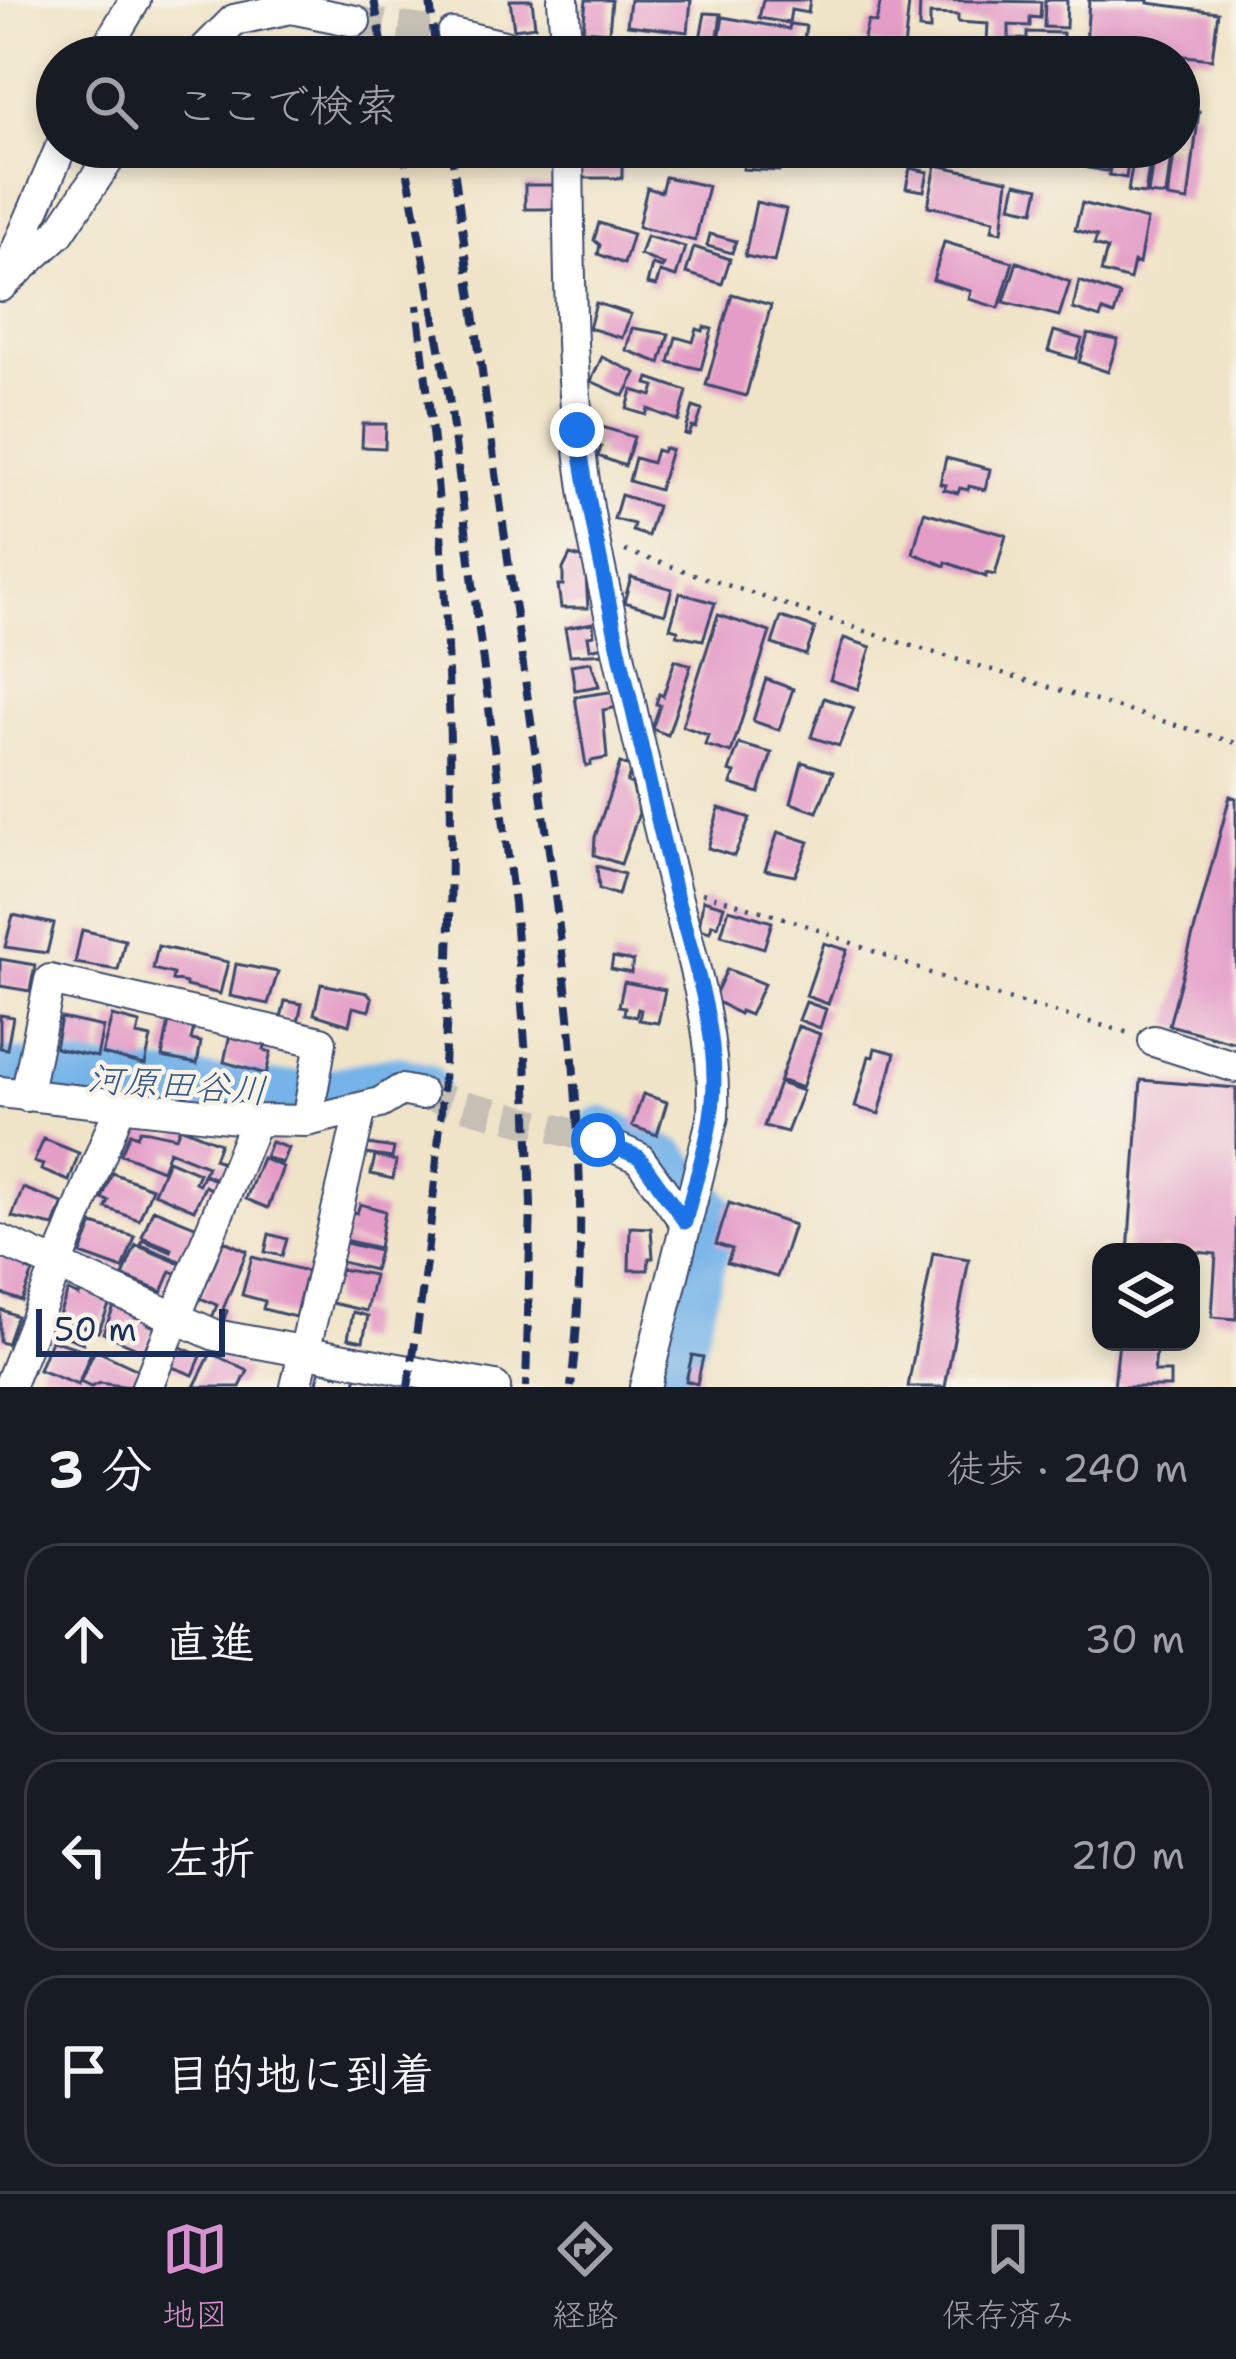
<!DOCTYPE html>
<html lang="ja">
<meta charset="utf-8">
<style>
:root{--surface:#171b24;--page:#242831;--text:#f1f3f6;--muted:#9ea1a6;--line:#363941;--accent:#d690ce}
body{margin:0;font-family:"Shantell Sans","Klee One",sans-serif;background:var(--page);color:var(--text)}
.controls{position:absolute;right:36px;bottom:36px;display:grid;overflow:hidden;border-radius:24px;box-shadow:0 6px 18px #0003}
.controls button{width:108px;height:108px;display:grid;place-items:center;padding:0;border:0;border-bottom:3px solid var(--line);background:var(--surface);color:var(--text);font:60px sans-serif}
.scale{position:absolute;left:36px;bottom:30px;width:189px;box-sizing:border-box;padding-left:12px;border:6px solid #1b2f5e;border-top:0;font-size:33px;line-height:42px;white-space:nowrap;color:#1b2f5e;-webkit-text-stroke:9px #f7f3e8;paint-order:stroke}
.stop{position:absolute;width:36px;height:36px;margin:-27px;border:9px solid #1a73e8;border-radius:50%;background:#fff}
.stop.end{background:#1a73e8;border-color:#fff;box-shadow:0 3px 12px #0008}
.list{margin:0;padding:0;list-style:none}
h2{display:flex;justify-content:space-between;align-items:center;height:156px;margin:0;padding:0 48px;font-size:51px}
h2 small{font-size:39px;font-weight:400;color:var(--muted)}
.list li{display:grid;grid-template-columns:78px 1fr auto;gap:36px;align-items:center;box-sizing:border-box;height:192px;margin:0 24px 24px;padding:0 24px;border:3px solid var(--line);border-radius:36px}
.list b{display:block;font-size:45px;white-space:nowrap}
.list em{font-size:39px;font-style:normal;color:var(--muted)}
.icon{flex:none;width:66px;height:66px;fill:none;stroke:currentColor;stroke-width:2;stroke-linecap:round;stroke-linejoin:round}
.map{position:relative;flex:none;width:1236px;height:1387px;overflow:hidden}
.search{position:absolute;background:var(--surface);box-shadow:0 6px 18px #0003;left:36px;right:36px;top:36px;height:132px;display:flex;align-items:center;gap:30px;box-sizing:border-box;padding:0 42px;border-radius:66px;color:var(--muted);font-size:45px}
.sheet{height:804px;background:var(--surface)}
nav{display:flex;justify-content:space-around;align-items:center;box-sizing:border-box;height:168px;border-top:3px solid var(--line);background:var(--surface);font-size:33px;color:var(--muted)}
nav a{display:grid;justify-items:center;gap:6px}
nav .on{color:var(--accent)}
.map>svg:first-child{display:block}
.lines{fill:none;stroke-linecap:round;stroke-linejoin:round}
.river{stroke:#75b3e8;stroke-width:45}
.building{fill:#e49dc7}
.minor-tunnel{stroke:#c5c0b3;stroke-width:30;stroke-dasharray:30 15;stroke-linecap:butt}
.minor-casing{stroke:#3b4a6e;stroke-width:34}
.path{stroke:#3b4a6e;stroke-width:4.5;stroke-dasharray:3 9;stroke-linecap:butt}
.minor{stroke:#fff;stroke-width:30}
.rail{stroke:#1b2f5e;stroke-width:8;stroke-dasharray:18 9;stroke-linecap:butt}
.route{stroke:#1a73e8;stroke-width:15}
.labels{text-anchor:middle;stroke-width:9;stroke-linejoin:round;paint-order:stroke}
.water-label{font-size:36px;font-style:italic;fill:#365787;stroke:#f7f3e8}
</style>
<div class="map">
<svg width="1236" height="1387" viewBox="0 0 1236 1387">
<rect width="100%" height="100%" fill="#f7f3e8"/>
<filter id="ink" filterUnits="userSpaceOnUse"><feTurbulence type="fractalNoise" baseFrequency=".00833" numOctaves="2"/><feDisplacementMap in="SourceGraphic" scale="24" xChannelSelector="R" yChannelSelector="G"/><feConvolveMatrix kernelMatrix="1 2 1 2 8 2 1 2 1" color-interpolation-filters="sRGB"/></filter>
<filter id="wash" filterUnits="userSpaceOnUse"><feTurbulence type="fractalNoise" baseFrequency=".004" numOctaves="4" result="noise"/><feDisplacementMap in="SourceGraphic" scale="48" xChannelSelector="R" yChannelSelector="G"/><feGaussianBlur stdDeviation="2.7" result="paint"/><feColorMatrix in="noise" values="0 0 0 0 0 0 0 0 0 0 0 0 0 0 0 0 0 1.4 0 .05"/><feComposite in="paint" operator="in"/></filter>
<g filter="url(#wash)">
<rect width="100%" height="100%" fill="#f0e4c8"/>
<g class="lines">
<path class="river" d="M0 1070 271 1094 325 1092 396 1078 425 1086
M601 1129 669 1161 715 1214 675 1374 677 1387"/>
</g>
<g id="blocks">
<path class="building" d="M510 0H532L535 26 514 29Z
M586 0H612L609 32 583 30Z
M630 0H691L688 32 627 25Z
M763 0H810L808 13 791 10 789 23 759 18Z
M881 0 909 4 904 49 863 42 868 21 876 23Z
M920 0 1041 2 1040 18 1030 17V26L1009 25V39H1027V32L1063 33 1064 57H986L988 24 958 22V15L930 14V30L919 29Z
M1045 0H1067L1066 28 1044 27Z
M1089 0H1148V3L1218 12 1212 59 1086 45Z
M705 13 721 14 716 50 698 49Z
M723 17 789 29 790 24 806 26 801 57H716Z
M1181 108 1199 111 1188 201 1168 198 1175 147H1179Z
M495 147H552V161H495Z
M715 147H781L779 171 743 169 744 162 714 161Z
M831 147H876L870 155Z
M1092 147H1110L1107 171 1088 168Z
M1113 147H1130L1126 178 1109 175Z
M1135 147H1152L1145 194 1128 192Z
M1155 147H1172L1166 196 1148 194Z
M581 154H622V178H581Z
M936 165 1008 180 1002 232 992 230 994 220 928 206Z
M910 168 928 172 924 191 906 188Z
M665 177 708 186 695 241 638 227 647 188 661 192Z
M1016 183 1039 188 1034 211 1011 206Z
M525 185H554V209H525Z
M756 202 786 209 774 262 745 256Z
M1082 203 1147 220 1139 264 1134 262 1130 280 1101 272 1107 249 1094 245 1097 236 1075 230Z
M599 223 633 234 624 264 598 254 600 245 594 240Z
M710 234 736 241 732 253 707 246Z
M646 236 685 247 676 277 660 272 656 286 647 284 652 265 662 268 664 265 640 255Z
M944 242 1013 262 999 308 969 299 971 291 933 280Z
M694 247 730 259 722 284 686 273Z
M1017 262 1070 282 1059 316 1004 302Z
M1079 281 1120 295 1114 315 1103 311 1100 318 1073 309Z
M732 294 771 305 746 396 706 385Z
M596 303 631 314 622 338 589 328Z
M704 327 712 329 701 369 669 362 676 337 693 342 697 329 703 331Z
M632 328 669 334 660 363 626 350Z
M1054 331 1082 339 1076 359 1048 351Z
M1088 334 1118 340 1108 372 1079 362Z
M602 357 636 373 624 396 591 381Z
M649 378 687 391 679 421 648 409 646 415 627 409 632 390 652 396 655 386 647 384Z
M693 407 702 410 696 428 692 427 689 435 685 434Z
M363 424H386L385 448 362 447Z
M599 426 634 437 625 466 598 456 601 447 593 445Z
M664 448 671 450 659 490 629 481 635 458 652 463 656 450 662 452Z
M946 458 990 469 985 490 969 486 968 490 960 488 958 493 944 490 946 485 940 484Z
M621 495 657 506 648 536 632 531 634 524 614 519Z
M924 512 1006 535 995 575 986 573V577L946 562 945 566 913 553Z
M570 555 585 559 588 608H561L558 585H563V569Z
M631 577 672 589 665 614 624 602Z
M680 593 715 603 703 640 677 635 678 630 670 628Z
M718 615 770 632 731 753 705 745 708 735 682 726Z
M781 617 815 628 806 655 772 644Z
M593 623 594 635 588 636 590 649 607 645 609 653 570 655 565 628Z
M844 638 871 647 858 689 830 680Z
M675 660 691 665 668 735 652 729 660 705 656 704 659 694 663 696Z
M591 662 599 686 575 690 571 665Z
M766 679 793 689 779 730 753 721Z
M616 691 618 707 603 710 607 758 591 761V765L586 766 575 697Z
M824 698 854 708 839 746 811 737Z
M739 744 772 753 759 793 731 784 735 773 729 771Z
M802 762 833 772 817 812 791 803Z
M620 763 632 768 627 782 632 784 639 813 621 864 594 855 595 837Z
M1230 796 1236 798V1043L1169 1025Z
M719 808 750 818 734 856 708 848Z
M778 832 809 842 795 876 765 870Z
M597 866 624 874 618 895 599 889Z
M703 900 724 906 718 926 712 924 710 932 699 929Z
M729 909 772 922 764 948 721 935Z
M13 915 54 924 47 953 5 947Z
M82 930 125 940 118 970 75 963Z
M824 943 847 950 828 1004 806 996Z
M158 946 228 962 220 994 186 986V983L172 980 173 974 153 969Z
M613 957 633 961 631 973 611 969Z
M0 959 35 965 30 991 0 986Z
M236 964 278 972 268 1004 230 996Z
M727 969 764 984 750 1015 740 1011 739 1014 713 999Z
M624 982 665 990 658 1023 639 1020 641 1010 638 1009 636 1017 624 1014 625 1007 619 1006Z
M321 984 367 993 372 998 369 1011 353 1007 349 1025 314 1014Z
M285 1001 302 1004 298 1022 281 1018Z
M806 1002 826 1009 820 1028 799 1020Z
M0 1015 13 1017 7 1049 0 1048Z
M112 1016 140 1023 137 1035 151 1038 145 1065 102 1054Z
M61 1018 103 1027 97 1057 55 1048Z
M169 1021 194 1027 191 1040 201 1042 197 1064 162 1057Z
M798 1026 820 1034 802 1088 780 1080Z
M230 1034 266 1042 264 1050 271 1052 266 1074 224 1062Z
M875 1048 895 1053 879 1114 855 1107 869 1056 873 1057Z
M1141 1080 1236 1088V1319L1212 1317 1216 1254 1160 1248V1252H1128Z
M779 1083 803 1091 787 1132 764 1126Z
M643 1094 667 1102 657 1135 632 1126Z
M180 1127 220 1143 214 1159 228 1164 221 1181 204 1174 207 1166 169 1151 162 1170 121 1154 130 1133 137 1136 140 1130 148 1131 176 1137Z
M44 1139 79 1153 69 1181 41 1170 43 1165 34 1162Z
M271 1142 288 1148 282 1163 265 1157Z
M367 1144 394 1148 392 1158 366 1154Z
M375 1156 396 1161 393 1179 371 1174Z
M262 1158 283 1167 268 1208 246 1199Z
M168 1160 199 1173 195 1182 199 1184 203 1175 221 1183 217 1192 205 1186 194 1210 154 1193Z
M112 1173 152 1188 139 1220 106 1208 109 1201 102 1199Z
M23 1188 63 1203 54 1226 12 1217Z
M729 1203 794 1225 777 1277 727 1263 732 1249 716 1244Z
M360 1204 385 1211 379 1248 344 1240 352 1212 357 1213Z
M153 1209 200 1228 187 1264 141 1245 143 1240 171 1252 172 1249 142 1237Z
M93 1224 135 1237 123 1269 81 1254Z
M630 1227 651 1228 653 1258H649L648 1270H629Z
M269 1234 287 1239 282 1256 265 1252Z
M224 1241 247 1251 223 1309 227 1311 222 1324 211 1320 217 1305 200 1298Z
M342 1242 379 1251 374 1270 338 1261Z
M136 1245 186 1266 182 1276 171 1271 162 1292 123 1276Z
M933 1253 969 1259 945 1387H908Z
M0 1254 29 1265 27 1270 33 1272 22 1301 0 1293Z
M252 1257 307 1271 295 1317 263 1309 265 1301 242 1295Z
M340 1269 374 1275 366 1311 332 1303 334 1273 339 1274Z
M68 1291 79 1296 81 1291 110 1303 98 1332 58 1317Z
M116 1302 151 1317 148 1324 155 1327 144 1351 103 1333Z
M0 1309 17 1316 7 1344 0 1342Z
M353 1312 368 1316 363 1341 348 1338Z
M52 1320 85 1335 83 1343 48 1330Z
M51 1340 91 1352 78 1385 39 1370Z
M1119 1342H1157L1154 1372H1170V1387H1114Z
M176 1345 201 1356 193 1375 167 1365Z
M95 1350 138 1370 130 1387 100 1383 91 1387 80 1382Z
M211 1353 248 1371 240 1387H194Z
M692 1355 703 1357 697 1384 686 1381Z
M339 1368 358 1372 354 1387H316L320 1370 338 1375Z"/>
</g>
</g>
<g filter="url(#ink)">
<use href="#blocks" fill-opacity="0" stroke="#3b4a6e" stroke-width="3"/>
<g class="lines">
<path class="minor-tunnel" d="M355 21 453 34
M421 1094 598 1140"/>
<g class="minor-casing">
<path id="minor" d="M563 0 567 57
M453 34 551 57
M101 57 135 0
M197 57 234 20 291 8 355 21
M568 147C570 283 568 422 597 555 621 665 646 775 673 884 693 962 716 1035 713 1116L645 1387
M7 273 61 147
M1 286 59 233 117 147
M1154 1041 1236 1067
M0 1092 256 1120 307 1121 380 1103 401 1090 421 1094
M26 1096 50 980 321 1042 307 1121
M598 1140 639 1158 685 1222
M0 1240 215 1335 495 1387
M9 1387 120 1106
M147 1387 256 1120
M296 1387 361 1108"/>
</g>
<path class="path" d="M625 551 892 640 1236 743
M702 893 797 922 972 989 1129 1033"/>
<use href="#minor" class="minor"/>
<path class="rail" d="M374 0 385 57
M430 0 436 57
M403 147 449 397 514 903 526 1056 531 1205 526 1387
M451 147C477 334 502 520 529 707 560 931 598 1160 571 1387
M408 1387C455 1106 459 816 441 532 436 456 426 380 417 305"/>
</g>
</g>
<g class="lines" filter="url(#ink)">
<path class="route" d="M577 430C600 580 637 727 671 876 687 943 714 1010 714 1080 714 1129 696 1175 685 1222L639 1157 598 1140"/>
</g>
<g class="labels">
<g class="water-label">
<text transform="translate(177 1084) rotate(4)" y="13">河原田谷川</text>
</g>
</g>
</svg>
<div class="controls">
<button><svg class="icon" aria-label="layers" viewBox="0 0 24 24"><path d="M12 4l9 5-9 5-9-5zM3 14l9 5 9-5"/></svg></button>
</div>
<div class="scale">50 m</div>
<div class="stop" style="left:598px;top:1140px"></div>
<div class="stop end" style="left:577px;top:430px"></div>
<div class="search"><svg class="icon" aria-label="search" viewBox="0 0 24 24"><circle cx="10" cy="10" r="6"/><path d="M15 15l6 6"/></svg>ここで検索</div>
</div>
<section class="sheet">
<h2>3 分<small>徒歩 · 240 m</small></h2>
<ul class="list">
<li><svg class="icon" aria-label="ahead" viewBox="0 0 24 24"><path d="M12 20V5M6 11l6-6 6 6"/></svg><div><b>直進</b></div><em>30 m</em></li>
<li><svg class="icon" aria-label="left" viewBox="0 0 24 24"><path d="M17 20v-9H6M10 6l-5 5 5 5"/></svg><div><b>左折</b></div><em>210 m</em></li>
<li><svg class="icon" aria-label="arrive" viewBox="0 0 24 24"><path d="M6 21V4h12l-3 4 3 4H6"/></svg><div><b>目的地に到着</b></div></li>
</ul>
</section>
<nav>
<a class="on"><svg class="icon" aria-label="map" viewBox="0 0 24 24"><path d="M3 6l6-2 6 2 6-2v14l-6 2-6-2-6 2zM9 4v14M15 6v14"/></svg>地図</a>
<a><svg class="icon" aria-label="directions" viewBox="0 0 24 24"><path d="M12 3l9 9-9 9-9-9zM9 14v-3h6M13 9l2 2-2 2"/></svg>経路</a>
<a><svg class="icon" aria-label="saved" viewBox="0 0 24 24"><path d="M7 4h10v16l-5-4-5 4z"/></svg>保存済み</a>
</nav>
